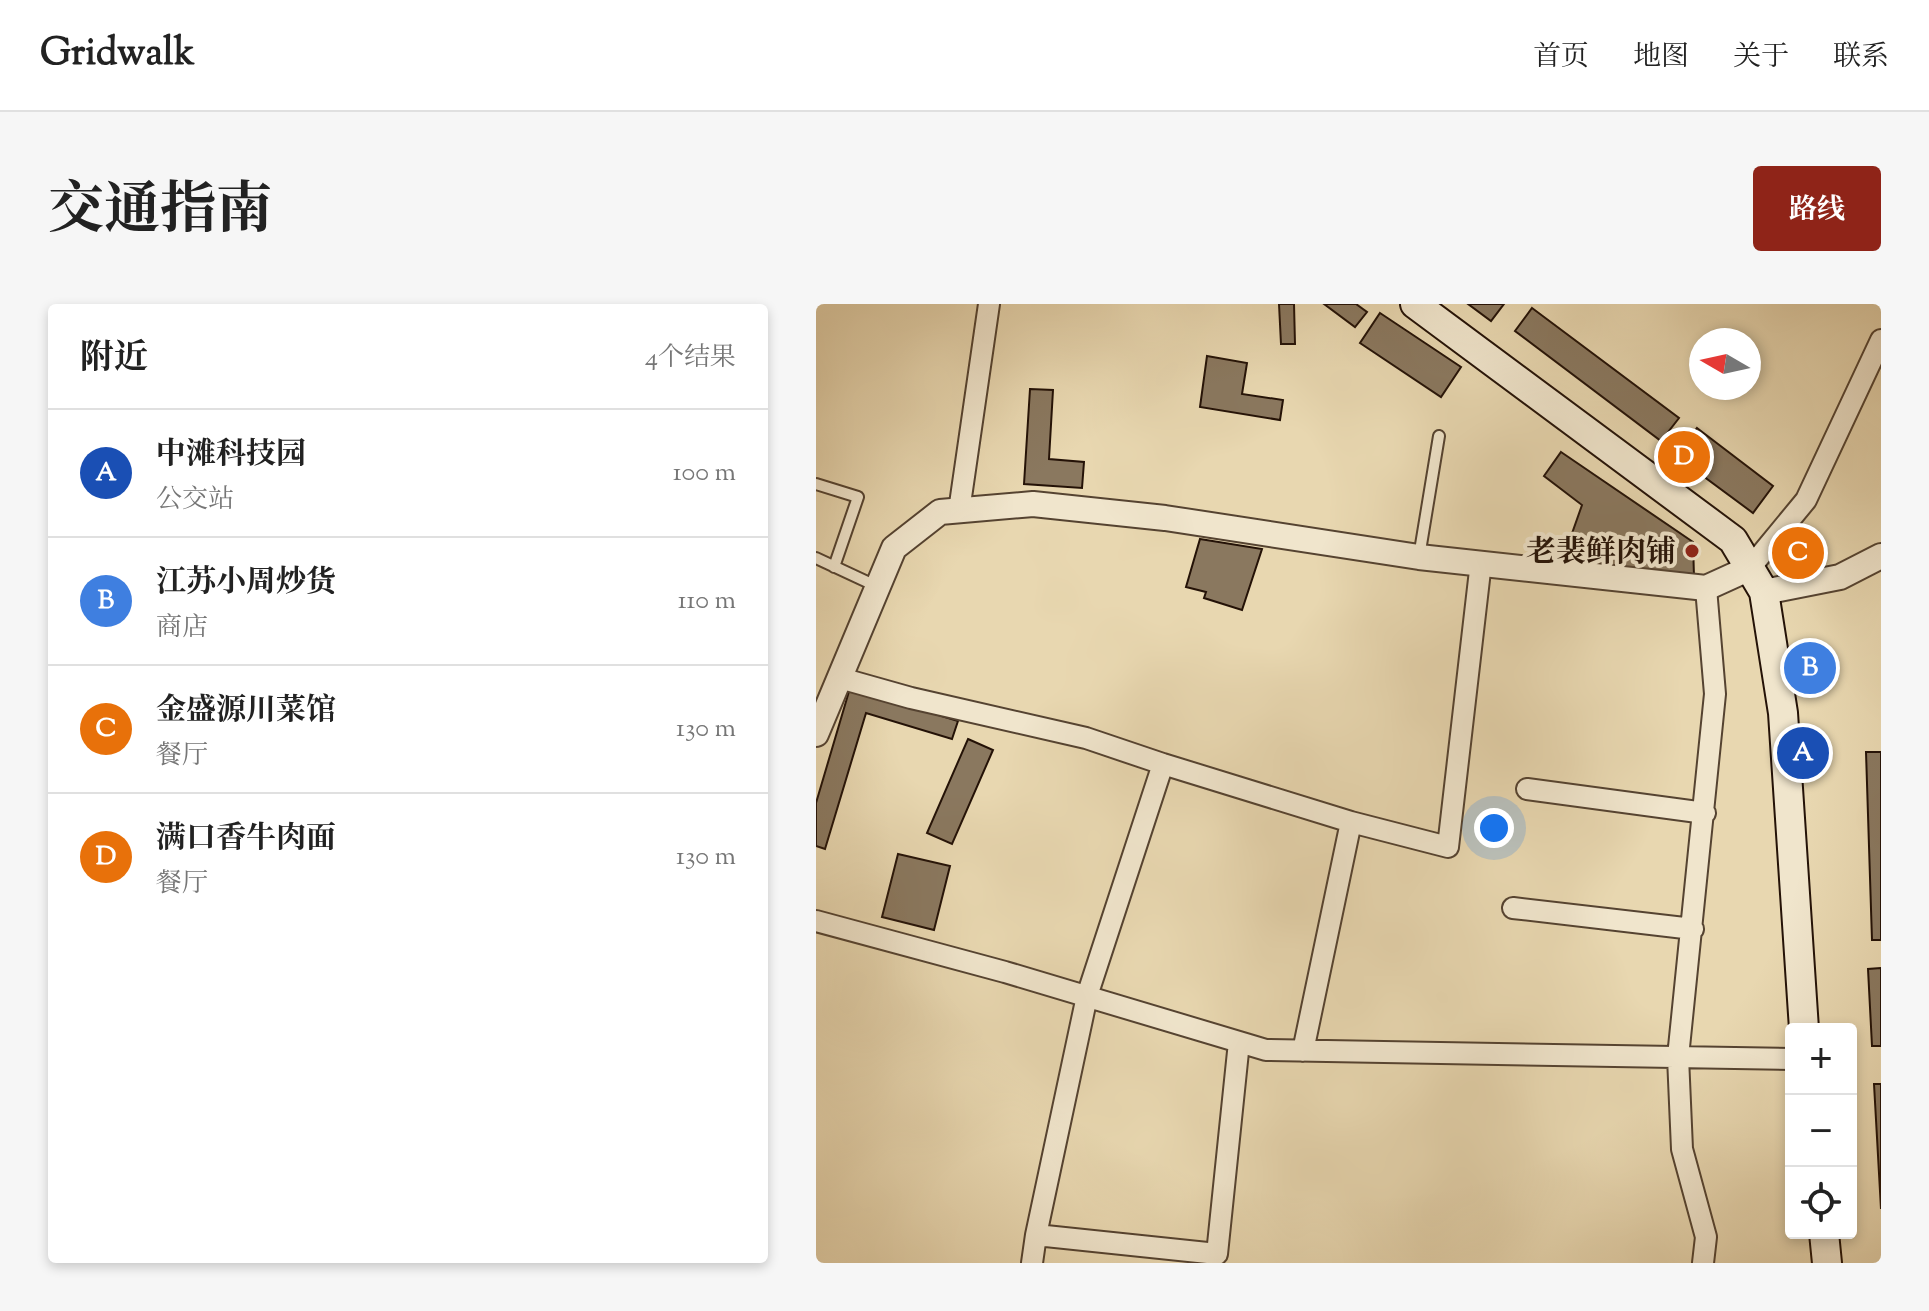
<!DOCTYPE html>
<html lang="zh">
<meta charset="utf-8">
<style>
:root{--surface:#fff;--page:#f6f6f6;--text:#222;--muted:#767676;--line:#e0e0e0;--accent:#8f2418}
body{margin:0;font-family:"Sorts Mill Goudy","Noto Serif SC",serif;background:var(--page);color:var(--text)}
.controls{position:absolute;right:24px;bottom:24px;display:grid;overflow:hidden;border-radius:8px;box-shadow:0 4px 12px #0003}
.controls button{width:72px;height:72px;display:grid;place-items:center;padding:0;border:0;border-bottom:2px solid var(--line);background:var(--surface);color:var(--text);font:40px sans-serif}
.compass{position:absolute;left:873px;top:24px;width:72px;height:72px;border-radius:50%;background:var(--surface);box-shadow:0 4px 12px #0003;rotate:279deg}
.you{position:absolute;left:678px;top:524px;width:28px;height:28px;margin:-20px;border:6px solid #fff;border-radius:50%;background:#1a73e8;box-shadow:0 0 0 12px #1a73e833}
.badge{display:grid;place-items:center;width:52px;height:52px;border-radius:50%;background:var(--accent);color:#fff;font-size:26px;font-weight:700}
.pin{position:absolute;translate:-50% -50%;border:4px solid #fff;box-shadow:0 2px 8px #0006}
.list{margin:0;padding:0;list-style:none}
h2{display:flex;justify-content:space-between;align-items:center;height:104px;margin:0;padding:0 32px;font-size:34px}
h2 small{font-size:26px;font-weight:400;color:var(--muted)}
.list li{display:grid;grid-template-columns:52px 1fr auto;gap:24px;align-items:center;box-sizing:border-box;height:128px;padding:0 32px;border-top:2px solid var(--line)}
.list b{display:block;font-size:30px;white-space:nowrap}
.list p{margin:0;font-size:26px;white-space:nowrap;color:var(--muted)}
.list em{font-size:26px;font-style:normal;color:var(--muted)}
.icon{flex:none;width:44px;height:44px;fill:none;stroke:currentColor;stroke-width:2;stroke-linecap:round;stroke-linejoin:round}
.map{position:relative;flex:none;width:1065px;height:959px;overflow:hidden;border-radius:8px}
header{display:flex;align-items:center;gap:48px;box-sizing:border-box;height:112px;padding:0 40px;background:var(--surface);border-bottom:2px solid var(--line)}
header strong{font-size:38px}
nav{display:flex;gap:44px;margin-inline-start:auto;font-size:28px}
.intro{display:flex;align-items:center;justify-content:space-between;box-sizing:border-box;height:192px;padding:0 48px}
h1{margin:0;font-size:56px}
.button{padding:20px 36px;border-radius:8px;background:var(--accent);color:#fff;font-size:28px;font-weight:700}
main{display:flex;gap:48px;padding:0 48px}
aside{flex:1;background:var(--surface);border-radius:8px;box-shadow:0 4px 12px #0003}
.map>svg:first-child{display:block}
.building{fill:#8a785f;stroke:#241207;stroke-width:2}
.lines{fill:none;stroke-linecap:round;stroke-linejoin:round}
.service-casing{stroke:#554331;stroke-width:14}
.minor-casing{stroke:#554331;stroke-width:24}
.tertiary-casing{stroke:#554331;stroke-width:28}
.secondary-casing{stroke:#241207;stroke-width:32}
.service{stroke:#f0e5cc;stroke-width:10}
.minor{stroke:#f0e5cc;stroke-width:20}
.tertiary{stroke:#f0e5cc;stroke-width:24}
.secondary{stroke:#f0e5cc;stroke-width:28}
.poi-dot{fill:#8f2418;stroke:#f0e5cc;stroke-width:3}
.labels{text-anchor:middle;stroke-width:8;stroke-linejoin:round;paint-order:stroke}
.poi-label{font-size:30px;font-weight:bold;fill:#241207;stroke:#f0e5cc;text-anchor:end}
</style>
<header>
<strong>Gridwalk</strong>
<nav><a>首页</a><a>地图</a><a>关于</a><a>联系</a></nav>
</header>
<div class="intro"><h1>交通指南</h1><a class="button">路线</a></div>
<main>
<aside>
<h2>附近<small>4个结果</small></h2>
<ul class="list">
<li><span class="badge" style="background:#1a4fb4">A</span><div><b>中滩科技园</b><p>公交站</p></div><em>100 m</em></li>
<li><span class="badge" style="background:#3f7fe0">B</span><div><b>江苏小周炒货</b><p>商店</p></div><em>110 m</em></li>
<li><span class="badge" style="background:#e8710a">C</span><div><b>金盛源川菜馆</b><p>餐厅</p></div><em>130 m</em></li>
<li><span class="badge" style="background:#e8710a">D</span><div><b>满口香牛肉面</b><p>餐厅</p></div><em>130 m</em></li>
</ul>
</aside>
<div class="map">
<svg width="1065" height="959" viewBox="0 0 1065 959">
<rect width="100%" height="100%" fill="#e8d7b0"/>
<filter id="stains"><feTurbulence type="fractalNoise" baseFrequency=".0025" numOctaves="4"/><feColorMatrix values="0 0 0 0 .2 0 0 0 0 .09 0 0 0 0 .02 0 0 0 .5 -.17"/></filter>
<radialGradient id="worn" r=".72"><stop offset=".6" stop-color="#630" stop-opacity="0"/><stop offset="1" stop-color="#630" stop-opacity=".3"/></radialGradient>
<path class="building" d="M463 0H478L479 40H465Z
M508 0H540L551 8 539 23Z
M652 0H688L675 17Z
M716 4 863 114 845 137 699 27Z
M564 9 645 63 625 93 544 39Z
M391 52 431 59 426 90 467 96 464 116 384 103Z
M214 85 237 86 233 155 268 158 266 184 208 180Z
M881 124 957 182 937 209 860 152Z
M745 148 877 238 878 273 852 275 747 255 766 201 728 172Z
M384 235 446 245 426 306 388 294 390 288 370 283Z
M34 384 142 417 136 435 50 409 9 545 0 542V499Z
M152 435 177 446 136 540 111 529Z
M1050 448H1065V636H1056Z
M82 550 134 562 118 626 66 613Z
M1065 664V742H1056L1052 665Z
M1058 780H1065V905Z"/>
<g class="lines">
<g class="service-casing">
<path id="service" d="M0 180 42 193 18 263
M603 253 623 132
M0 254 60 282"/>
</g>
<g class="minor-casing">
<path id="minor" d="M143 207 173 0
M934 264 990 196 1065 36
M24 374 95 394 270 434 347 460 535 518 632 543 665 258
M347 460 271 692 220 931 401 950 423 738
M711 485 889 509
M697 604 877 625
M0 617 189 668 450 746 975 755
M487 747 535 518
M216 959 220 931
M887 959 890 933 866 845 862 753 899 390 890 284"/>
</g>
<g class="tertiary-casing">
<path id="tertiary" d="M948 288 1024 273 1065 252
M0 430 78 244 124 208 217 200 349 214 603 253 890 284 934 264"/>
</g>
<g class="secondary-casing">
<path id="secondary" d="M599 0 917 236 948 288 967 409 988 725
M1008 929 1011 959"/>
</g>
<use href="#service" class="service"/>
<use href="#minor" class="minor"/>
<use href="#tertiary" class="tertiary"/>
<use href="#secondary" class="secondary"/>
</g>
<circle class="poi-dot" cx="876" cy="247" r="8"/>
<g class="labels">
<g class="poi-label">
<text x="860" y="257">老裴鲜肉铺</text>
</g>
</g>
<rect width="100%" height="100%" filter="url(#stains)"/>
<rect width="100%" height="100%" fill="url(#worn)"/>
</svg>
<div class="controls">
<button>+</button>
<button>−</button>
<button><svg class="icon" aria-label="locate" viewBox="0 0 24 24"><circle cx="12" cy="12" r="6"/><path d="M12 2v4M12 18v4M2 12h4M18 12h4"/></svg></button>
</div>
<svg class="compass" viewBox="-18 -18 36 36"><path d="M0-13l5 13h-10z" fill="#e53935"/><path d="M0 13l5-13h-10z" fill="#767676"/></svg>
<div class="you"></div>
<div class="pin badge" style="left:987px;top:449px;background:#1a4fb4">A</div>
<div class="pin badge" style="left:994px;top:364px;background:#3f7fe0">B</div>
<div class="pin badge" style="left:982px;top:249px;background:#e8710a">C</div>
<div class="pin badge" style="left:868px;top:153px;background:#e8710a">D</div>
</div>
</main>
